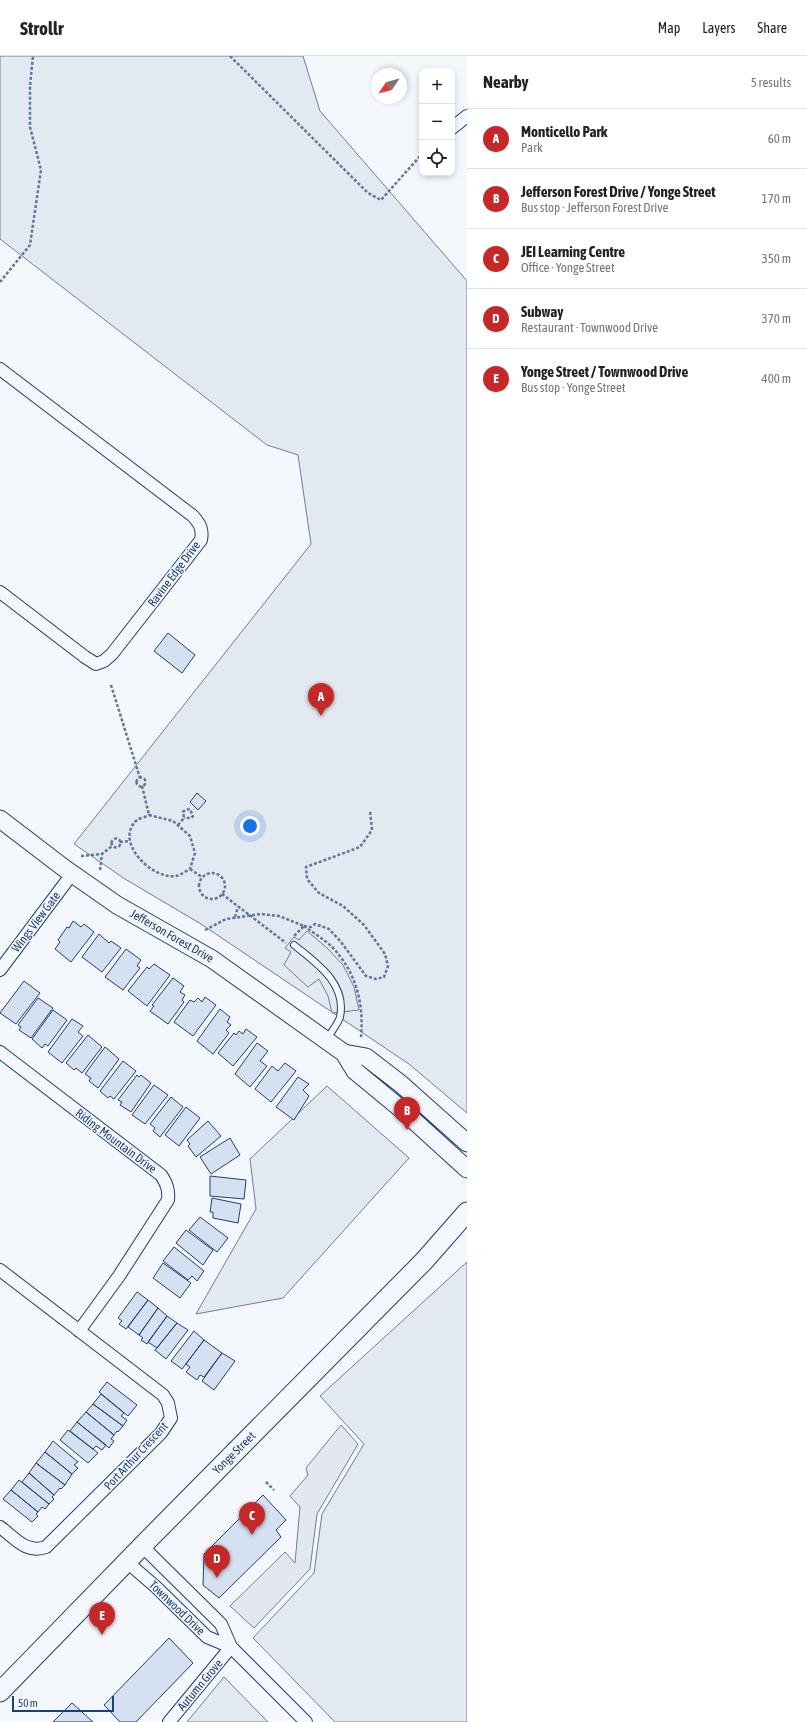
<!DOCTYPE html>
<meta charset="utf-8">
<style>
:root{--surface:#fff;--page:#f6f6f6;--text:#222;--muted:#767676;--line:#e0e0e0;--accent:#c62828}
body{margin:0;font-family:"Asap Condensed",sans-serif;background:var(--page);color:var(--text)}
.controls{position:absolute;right:12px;top:12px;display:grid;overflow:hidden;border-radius:8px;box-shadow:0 2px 6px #0003}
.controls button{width:36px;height:36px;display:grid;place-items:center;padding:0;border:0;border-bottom:1px solid var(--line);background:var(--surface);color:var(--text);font:20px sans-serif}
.compass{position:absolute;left:371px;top:12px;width:36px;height:36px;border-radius:50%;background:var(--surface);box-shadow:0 2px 6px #0003;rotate:235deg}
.scale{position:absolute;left:12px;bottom:10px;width:102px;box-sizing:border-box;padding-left:4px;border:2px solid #1d3f73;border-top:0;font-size:11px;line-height:14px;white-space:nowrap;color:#1d3f73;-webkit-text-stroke:3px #f4f7fb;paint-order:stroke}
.you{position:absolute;left:250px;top:770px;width:14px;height:14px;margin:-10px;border:3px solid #fff;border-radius:50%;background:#1a73e8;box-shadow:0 0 0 6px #1a73e833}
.badge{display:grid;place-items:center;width:26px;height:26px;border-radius:50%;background:var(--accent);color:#fff;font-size:13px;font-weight:700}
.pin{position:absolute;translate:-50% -33px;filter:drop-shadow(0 1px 2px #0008)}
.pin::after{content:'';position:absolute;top:21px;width:14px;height:12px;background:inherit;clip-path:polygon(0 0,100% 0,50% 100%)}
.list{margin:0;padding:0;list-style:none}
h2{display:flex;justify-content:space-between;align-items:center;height:52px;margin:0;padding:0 16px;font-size:17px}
h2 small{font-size:13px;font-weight:400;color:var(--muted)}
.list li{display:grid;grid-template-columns:26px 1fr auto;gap:12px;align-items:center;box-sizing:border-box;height:60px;padding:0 16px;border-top:1px solid var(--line)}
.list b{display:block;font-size:15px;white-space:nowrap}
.list p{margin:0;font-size:13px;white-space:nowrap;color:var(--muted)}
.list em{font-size:13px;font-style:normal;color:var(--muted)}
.icon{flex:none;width:22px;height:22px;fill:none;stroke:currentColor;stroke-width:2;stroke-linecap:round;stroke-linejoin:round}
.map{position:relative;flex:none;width:467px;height:1666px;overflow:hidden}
header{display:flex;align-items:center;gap:24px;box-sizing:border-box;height:56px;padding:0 20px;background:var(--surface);border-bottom:1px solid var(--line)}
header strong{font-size:19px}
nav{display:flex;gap:22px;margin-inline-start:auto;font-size:14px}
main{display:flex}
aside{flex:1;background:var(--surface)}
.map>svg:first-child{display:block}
.green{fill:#e3e9f0;stroke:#687fa3}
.parking{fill:#e3e8f0;stroke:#687fa3}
.building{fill:#d5e0f0;stroke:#1d3f73}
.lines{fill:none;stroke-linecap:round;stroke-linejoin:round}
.lane-casing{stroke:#1d3f73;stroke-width:8}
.street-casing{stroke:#1d3f73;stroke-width:14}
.secondary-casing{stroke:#1d3f73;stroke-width:19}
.primary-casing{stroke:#1d3f73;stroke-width:21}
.path{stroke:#5e769c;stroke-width:2.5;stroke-dasharray:3 2;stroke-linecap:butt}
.lane{stroke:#f4f7fb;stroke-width:6}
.street{stroke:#f4f7fb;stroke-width:12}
.secondary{stroke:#f4f7fb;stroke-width:17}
.primary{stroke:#f4f7fb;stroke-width:19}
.labels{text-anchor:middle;stroke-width:3;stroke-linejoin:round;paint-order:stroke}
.street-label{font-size:12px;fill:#1d3f73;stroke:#f4f7fb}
</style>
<header>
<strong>Strollr</strong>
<nav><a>Map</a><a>Layers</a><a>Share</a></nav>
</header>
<main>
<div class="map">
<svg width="467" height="1666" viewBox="0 0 467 1666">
<rect width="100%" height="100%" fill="#f4f7fb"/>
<path class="green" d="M0 0H303L320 55 467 225V1057L409 1008 201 868 125 823 74 788 311 488 298 399 267 389 0 183Z
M327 1030 409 1102 283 1242 196 1258 256 1153 250 1103Z
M467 1206V1666H335L253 1582 314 1517 322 1458 364 1388 320 1340Z
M224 1621 268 1666H187Z"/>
<path class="parking" d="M307 875 327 892 343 909 354 931 359 954 332 957 328 940 319 923 308 931 284 909 291 896 285 892 294 881 299 884Z
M341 1369 358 1388 317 1458 310 1513 254 1572 230 1550 285 1496 295 1507 300 1451 290 1440 308 1419 306 1412Z"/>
<path class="building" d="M168 577 195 599 182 617 154 595Z
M197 737 206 745 198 754 190 746Z
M73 865 81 871 84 868 94 876 71 906 55 893 60 886 58 884 67 871 69 872Z
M99 878 109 887 111 885 121 892 102 916 82 901Z
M126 893 141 904 137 910 140 912 123 934 105 921Z
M154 908 170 919 147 950 128 935 147 911 149 913Z
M173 922 184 930 180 936 185 939 182 944 184 946 168 968 150 955 154 950 152 949Z
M24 925 40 937 16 968 0 957Z
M205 941 216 949 193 980 174 966 190 944 194 946 198 942 202 946Z
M38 942 53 952 31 982 19 974 21 971 18 969Z
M220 953 230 961 227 966 231 969 226 974 229 977 213 998 197 985Z
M53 954 67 964 48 990 45 988 42 992 32 983Z
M72 963 83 970 78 976 83 980 62 1007 48 996Z
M246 973 257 981 233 1010 218 997 234 977 236 979 239 975 243 978Z
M88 979 102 991 82 1017 76 1012 74 1014 66 1007Z
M257 987 268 995 260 1005 267 1010 250 1031 235 1018Z
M105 991 119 1003 98 1032 89 1025 91 1022 85 1018Z
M123 1005 136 1015 114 1043 110 1040 108 1042 100 1035Z
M285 1007 296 1015 271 1046 255 1033 272 1010 278 1015Z
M137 1019 139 1021 141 1019 151 1027 131 1056 120 1049 122 1046 118 1044Z
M298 1021 309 1028 303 1034 309 1040 294 1064 276 1051Z
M154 1029 168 1039 145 1068 132 1059Z
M171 1041 183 1051 160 1081 153 1075 155 1072 150 1068Z
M186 1051 200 1062 179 1090 165 1079Z
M208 1065 221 1080 196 1101 188 1090 190 1088 187 1084Z
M230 1082 240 1099 211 1118 200 1101Z
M210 1120 246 1124 244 1143 210 1140Z
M212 1142 241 1148 238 1167 213 1162V1156H210Z
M200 1161 228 1182 217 1196 189 1174Z
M186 1174 213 1194 203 1209 176 1187Z
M174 1191 204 1215 197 1225 192 1220 188 1224 163 1205Z
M163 1207 191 1227 180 1242 153 1222Z
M137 1236 148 1244 126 1273 119 1268 122 1265 118 1262Z
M148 1244 158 1252 139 1279 128 1271Z
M158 1252 167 1260 147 1288 141 1284 143 1282 139 1279Z
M167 1260 177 1267 157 1292 148 1286Z
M177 1267 188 1274 166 1303 155 1294Z
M194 1275 204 1284 182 1313 171 1305Z
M204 1284 222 1297 204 1321 200 1319 197 1324 186 1316 190 1311 186 1308Z
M222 1297 235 1305 214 1334 202 1325Z
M107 1326 137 1349 128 1360 99 1336Z
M101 1338 124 1357 121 1360 127 1364 123 1370 93 1348Z
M93 1348 123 1370 118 1376 117 1375 114 1379 86 1356Z
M86 1356 114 1379 111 1383 114 1385 109 1392 77 1366Z
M77 1366 106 1389 102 1394 96 1390 93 1393 70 1375Z
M68 1374 98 1397 88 1407 60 1384Z
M53 1385 78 1406 74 1409 78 1412 72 1418 45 1396Z
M45 1396 72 1418 65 1429 36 1407Z
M36 1407 65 1429 61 1433 60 1432 54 1439 29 1417Z
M29 1417 54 1439 52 1441 54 1443 49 1448 22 1426Z
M19 1424 49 1448 45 1453 42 1451 38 1456 11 1434Z
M11 1434 38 1456 36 1458 38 1460 32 1466 3 1443Z
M263 1439 286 1464 276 1474 281 1481 219 1542 203 1529 204 1498Z
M169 1582 193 1607 136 1666H120L104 1649Z
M72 1647 93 1666H53Z"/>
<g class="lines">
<g class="lane-casing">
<path id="lane" d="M294 889C316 907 347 927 340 961 338 968 331 976 327 983"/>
</g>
<g class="street-casing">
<path id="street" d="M452 72 467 60
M0 313 193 460C200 468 203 473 201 484L112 598 104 605 96 608 85 601 0 536
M0 914 72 818
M0 996 161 1119C167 1128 169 1134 168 1144L119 1220 79 1275
M0 1214 163 1339 168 1347 171 1362 161 1377 46 1491C26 1498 15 1482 0 1471
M142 1490 221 1568 231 1591 306 1666
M127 1506 156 1531 207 1581 231 1591
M169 1666 231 1591"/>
</g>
<g class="secondary-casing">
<path id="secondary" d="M0 763 64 812 117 849 212 903 344 997 366 1001 401 1028 467 1087
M344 997 355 1015 401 1053 467 1113"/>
</g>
<g class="primary-casing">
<path id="primary" d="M0 1636 142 1490 424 1205 467 1156"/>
</g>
<path class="path" d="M230 0 368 137 381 144 422 98
M0 226 30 189 41 114 30 71V30L33 0
M111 629 140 722
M136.5 726a4.5 4.5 0 1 1 9 0a4.5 4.5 0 1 1-9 0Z
M142 730 149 759
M149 759 173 765 190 780 195 797 190 813C186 815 181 819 176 820 152 824 113 785 137 764 140 762 146 761 149 759Z
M178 769 184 762 183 756 185 754 190 753 193 760 191 762H184
M111.5 787a4.5 4.5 0 1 1 9 0a4.5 4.5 0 1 1-9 0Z
M120 786 130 785
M81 800 102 798 112 790
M190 813 202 821
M100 814 102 798
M199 830a13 13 0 1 1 26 0a13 13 0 1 1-26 0Z
M222 838 286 887
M235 861 238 851
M304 870 311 871 315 868 329 873 341 886 366 920 376 923 384 921 388 910 385 898 364 869 343 850 319 837 307 823 306 811 360 791 372 774 370 755
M304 870C313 877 324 883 331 890 356 915 364 947 361 981
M205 874 226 863 261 858 279 860 304 870 294 880
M266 1426 274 1434"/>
<use href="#lane" class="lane"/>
<use href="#street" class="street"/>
<use href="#secondary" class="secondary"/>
<use href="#primary" class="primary"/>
</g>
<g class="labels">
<g class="street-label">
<text transform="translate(174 518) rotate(-53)" y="4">Ravine Edge Drive</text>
<text transform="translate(36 866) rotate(-53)" y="4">Wings View Gate</text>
<text transform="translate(172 880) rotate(30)" y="4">Jefferson Forest Drive</text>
<text transform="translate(116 1085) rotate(37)" y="4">Riding Mountain Drive</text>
<text transform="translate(234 1397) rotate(-45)" y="4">Yonge Street</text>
<text transform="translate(136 1400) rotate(-47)" y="4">Port Arthur Crescent</text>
<text transform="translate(177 1552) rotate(44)" y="4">Townwood Drive</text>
<text transform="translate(200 1629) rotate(-50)" y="4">Autumn Grove</text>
</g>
</g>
</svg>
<div class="controls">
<button>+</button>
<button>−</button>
<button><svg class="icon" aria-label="locate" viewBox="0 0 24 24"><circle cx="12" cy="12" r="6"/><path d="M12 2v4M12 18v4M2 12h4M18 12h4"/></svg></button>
</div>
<svg class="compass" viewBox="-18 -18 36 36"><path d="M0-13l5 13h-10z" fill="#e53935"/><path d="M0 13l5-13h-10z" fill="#767676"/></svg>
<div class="scale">50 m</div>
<div class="you"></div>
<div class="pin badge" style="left:321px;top:660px">A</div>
<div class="pin badge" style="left:407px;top:1074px">B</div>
<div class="pin badge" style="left:252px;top:1479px">C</div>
<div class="pin badge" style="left:217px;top:1522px">D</div>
<div class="pin badge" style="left:102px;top:1579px">E</div>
</div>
<aside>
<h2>Nearby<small>5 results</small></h2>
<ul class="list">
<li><span class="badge">A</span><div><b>Monticello Park</b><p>Park</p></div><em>60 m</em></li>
<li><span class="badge">B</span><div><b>Jefferson Forest Drive / Yonge Street</b><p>Bus stop · Jefferson Forest Drive</p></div><em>170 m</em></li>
<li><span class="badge">C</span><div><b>JEI Learning Centre</b><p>Office · Yonge Street</p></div><em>350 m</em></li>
<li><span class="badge">D</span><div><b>Subway</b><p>Restaurant · Townwood Drive</p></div><em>370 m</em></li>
<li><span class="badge">E</span><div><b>Yonge Street / Townwood Drive</b><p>Bus stop · Yonge Street</p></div><em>400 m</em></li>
</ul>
</aside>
</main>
